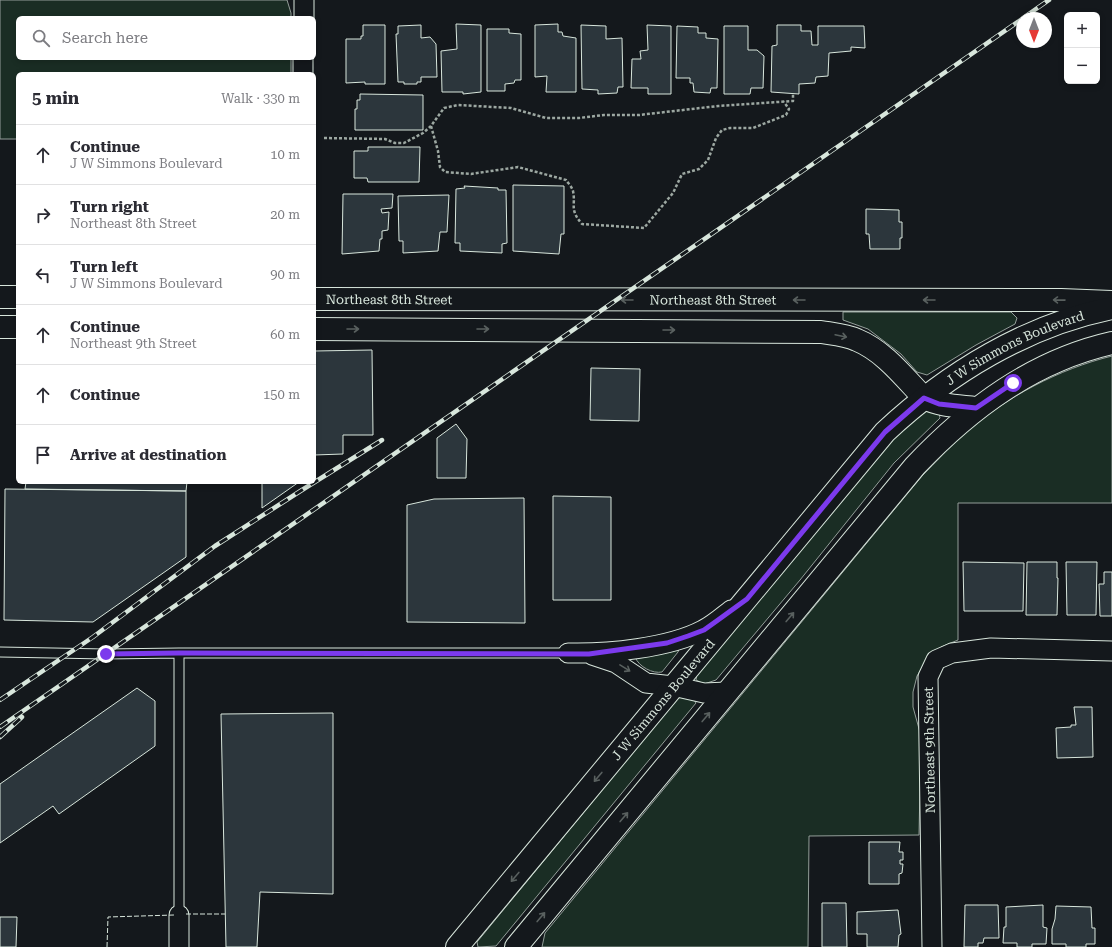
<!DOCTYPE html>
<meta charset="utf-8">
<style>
:root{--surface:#fff;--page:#f2f2f3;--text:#2b2b33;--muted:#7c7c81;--line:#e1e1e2}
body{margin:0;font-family:"Roboto Serif",serif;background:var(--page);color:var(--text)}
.controls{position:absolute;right:12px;top:12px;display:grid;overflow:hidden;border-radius:6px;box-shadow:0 2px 6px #0003}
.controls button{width:36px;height:36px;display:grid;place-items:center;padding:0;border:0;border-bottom:1px solid var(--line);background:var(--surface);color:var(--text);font:20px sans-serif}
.compass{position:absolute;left:1016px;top:12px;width:36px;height:36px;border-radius:50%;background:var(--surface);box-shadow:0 2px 6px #0003;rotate:180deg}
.stop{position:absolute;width:12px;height:12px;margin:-9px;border:3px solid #7c3aed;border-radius:50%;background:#fff}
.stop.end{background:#7c3aed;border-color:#fff;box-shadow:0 1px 4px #0008}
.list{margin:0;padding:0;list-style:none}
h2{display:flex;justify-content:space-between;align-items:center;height:52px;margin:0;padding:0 16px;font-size:17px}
h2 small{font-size:13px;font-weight:400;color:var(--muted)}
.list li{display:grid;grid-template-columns:26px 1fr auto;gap:12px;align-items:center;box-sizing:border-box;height:60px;padding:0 16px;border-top:1px solid var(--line)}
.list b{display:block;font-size:15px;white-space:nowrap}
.list p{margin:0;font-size:13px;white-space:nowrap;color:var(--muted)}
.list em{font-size:13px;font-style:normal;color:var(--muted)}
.icon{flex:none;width:22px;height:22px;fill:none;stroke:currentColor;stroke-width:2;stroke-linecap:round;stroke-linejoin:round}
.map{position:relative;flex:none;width:1112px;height:947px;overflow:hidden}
.search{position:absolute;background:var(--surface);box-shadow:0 2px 6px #0003;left:16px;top:16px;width:300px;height:44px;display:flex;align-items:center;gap:10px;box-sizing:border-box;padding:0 14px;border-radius:6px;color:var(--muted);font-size:15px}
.panel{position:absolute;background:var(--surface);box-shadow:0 2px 6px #0003;left:16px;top:72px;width:300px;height:412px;border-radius:6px}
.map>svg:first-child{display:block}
.green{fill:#1a2d24;stroke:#939e99}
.building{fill:#2c363c;stroke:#d8e6dc}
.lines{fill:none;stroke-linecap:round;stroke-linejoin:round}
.service-casing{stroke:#d8e6dc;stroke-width:11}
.minor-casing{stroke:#d8e6dc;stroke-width:21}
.tertiary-casing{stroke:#d8e6dc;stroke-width:24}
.secondary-casing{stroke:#d8e6dc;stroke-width:24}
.path{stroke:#9da8a2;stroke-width:2.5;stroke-dasharray:3 2;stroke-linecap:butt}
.service{stroke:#14181c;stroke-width:9}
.minor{stroke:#14181c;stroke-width:19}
.tertiary{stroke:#14181c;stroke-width:22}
.secondary{stroke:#14181c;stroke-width:22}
.rail-casing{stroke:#d8e6dc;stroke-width:4.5}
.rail{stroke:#14181c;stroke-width:3;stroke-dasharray:9;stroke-linecap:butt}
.fence{stroke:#d8e6dc;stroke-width:1;stroke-dasharray:5 2;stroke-linecap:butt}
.oneway{stroke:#59605f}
.route{stroke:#7c3aed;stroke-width:5}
.labels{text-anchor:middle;stroke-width:3;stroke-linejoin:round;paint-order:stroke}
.street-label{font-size:13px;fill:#d8e6dc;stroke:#14181c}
</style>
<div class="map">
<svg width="1112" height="947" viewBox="0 0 1112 947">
<rect width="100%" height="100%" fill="#14181c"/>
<path class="green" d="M0 0H287L291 13V18H18V58H291V74H18V139H0Z
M843 312H1011L1017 318 1015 324 976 345 927 375 917 372 901 354 868 329 843 320Z
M1112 356V503H958V640L941 647 927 660 917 676 913 692V707L921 736 919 835 809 836 808 947H542L545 933 922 476C936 462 950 446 965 433 1006 397 1059 369 1112 356Z
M929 408 938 409 940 418 894 463 800 580 716 680 704 684 696 680 697 673 895 435Z
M679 649 678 652 662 672C653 674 639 667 635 657Z
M682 696 692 697 696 703 496 946 478 947 477 942 676 700Z"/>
<path class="building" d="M456 24 481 25V92L463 94V92H442L441 51 457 49Z
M558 24V32H562L563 36 576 38V92H546L547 76 535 77V25Z
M363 25H385V84H365V82L346 83V39H361V36H363Z
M421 25V38L430 37 436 44 437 77H421V82H417V84H404V82H398L396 34H398V26Z
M581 25 606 26V39L622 38 623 87H618L617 93 598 94V90L582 89Z
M647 25 671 26V94H648V88H631L632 59H641L640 51 648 50Z
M777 25H801V31H811L812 45H818V26H864L865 48 851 47V51L829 53 828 76 816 77 815 83 799 84V94L771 92 772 46 777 45Z
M677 26 698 27V33H706V38L718 39 717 88H711L710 93 694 92 693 83H690V78H676Z
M724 26H748V50H757L764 56 763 88H751L750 94H724Z
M487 29H509V33L521 34V80H515L514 83 505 84V91H487Z
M360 94 423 95V130H355V109H357V100H360Z
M368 147H420L419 182H368L367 178H354V151H368Z
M513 185 564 186V234H561L559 254 513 251Z
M464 186 498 188V190H506L507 243 502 244V253L460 251V243H455L456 189 465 188Z
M343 194H393L392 208 381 209 382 213 389 212 388 230 382 231V239H380L379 251 342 254Z
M449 195 447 232H440L438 251 403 253V241H399L398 196Z
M866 209 899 210V222H902V238H900V249H870L869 234H866Z
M372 350 373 435H343V454L314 455V351Z
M591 368 640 369 639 421 590 420Z
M456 424 467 439 466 478H437V438Z
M26 482H187L186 491 25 489Z
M262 482H299L262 508Z
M5 489 186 491V557L93 622 4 620Z
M553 496 611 497V600H553Z
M524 498 525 623 407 622V505L434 499Z
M963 562 1024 563 1023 611H964Z
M1027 562H1057V578H1058L1057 615H1026Z
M1066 562H1097L1096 615H1067Z
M1104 572H1112V616H1100L1099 584H1104Z
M137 688 155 701V746L59 814 53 806 0 843V784Z
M1074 707H1092L1093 757 1057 758 1056 728 1071 727V725H1076Z
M333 713V894L260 892 257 947H226L221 714Z
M869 842H900L899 852H903V860H900V864H903L902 873 899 874V884H869Z
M822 903H846L847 947H822Z
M965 905H998L999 938H984L983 943H978V947H964Z
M1043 905V927L1047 928 1046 944H1032V947H1017V943H1003L1004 927H1006V907Z
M1056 906 1091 907 1092 928H1095V944H1086V947H1066V944H1052V929L1055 919Z
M898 910 901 934 899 935 898 947H867V934H857V912Z
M0 917H17L16 947H0Z"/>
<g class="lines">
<g class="service-casing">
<path id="service" d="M0 652 106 654 179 653H568
M179 653V915"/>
</g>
<g class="minor-casing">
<path id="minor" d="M304 18V0
M303 74V58
M568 653C607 654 669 648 703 630 713 625 722 617 731 610
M592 655 616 663 646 683 673 686 704 693 727 692
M179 947V915
M932 947 928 677 936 660 952 653 991 648 1112 651"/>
</g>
<g class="tertiary-casing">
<g id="tertiary">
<path d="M0 297H18"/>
<path id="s1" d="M314 299 1061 300 1112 302"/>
<path d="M0 327H18"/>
<path d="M314 329 821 332C833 334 846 335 857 340 884 351 904 377 924 398 940 406 959 406 976 408"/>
</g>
</g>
<g class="secondary-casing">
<g id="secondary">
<path id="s2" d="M457 947 885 432C948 373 1027 325 1112 308"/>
<path d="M516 947 915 466C970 408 1033 361 1112 343"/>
</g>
</g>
<path class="path" d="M431 126 438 151 440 167 445 172 471 174 518 167 566 180C568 183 572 187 573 191 576 206 569 209 582 224L644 228 673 193 682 174 699 169 708 160 716 138 722 130 730 128H753L786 115 789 109 784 102
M324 138 385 139 395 143H404L423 133 431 126 444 108 458 105 511 108 546 118H579L604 115H639L718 106 793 101V93"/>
<use href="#service" class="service"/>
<use href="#minor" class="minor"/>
<use href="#tertiary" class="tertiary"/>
<use href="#secondary" class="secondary"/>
<g class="rail-casing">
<path id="rail" d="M1023 18 1049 0
M0 700 93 637 215 546 302 490 382 440
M0 727 1022 19
M0 737 22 717"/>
</g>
<use href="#rail" class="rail"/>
<path class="fence" d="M186 914H225
M107 947 108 917 174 915"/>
</g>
<defs><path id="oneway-shaft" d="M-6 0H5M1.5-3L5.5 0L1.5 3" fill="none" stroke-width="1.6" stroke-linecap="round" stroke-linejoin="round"/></defs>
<g class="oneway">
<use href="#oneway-shaft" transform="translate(627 300) rotate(-180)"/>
<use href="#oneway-shaft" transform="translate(799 300) rotate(-180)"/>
<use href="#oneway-shaft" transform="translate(929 300) rotate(-180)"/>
<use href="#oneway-shaft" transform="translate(1059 300) rotate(-179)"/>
<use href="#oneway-shaft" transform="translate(353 329)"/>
<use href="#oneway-shaft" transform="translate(483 329)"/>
<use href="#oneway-shaft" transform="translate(669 330)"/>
<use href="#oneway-shaft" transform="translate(841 336) rotate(12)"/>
<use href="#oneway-shaft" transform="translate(790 617) rotate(-50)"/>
<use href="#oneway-shaft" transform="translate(625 668) rotate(32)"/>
<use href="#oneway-shaft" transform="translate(706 717) rotate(-50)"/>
<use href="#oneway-shaft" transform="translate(598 777) rotate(130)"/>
<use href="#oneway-shaft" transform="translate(624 817) rotate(-50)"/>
<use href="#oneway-shaft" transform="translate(515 877) rotate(130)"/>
<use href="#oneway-shaft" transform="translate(541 917) rotate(-50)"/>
</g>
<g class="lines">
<path class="route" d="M106 654 179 653 589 654 646 646 667 643 688 636 704 630 718 620 747 599 885 432 924 398 939 404 976 408 1013 383"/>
</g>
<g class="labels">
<g class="street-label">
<text dy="5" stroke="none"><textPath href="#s1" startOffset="75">Northeast 8th Street</textPath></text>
<text dy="5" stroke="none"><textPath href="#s1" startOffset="399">Northeast 8th Street</textPath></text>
<text dy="5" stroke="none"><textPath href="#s2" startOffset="826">J W Simmons Boulevard</textPath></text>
<text dy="5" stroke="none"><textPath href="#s2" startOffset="322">J W Simmons Boulevard</textPath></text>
<text transform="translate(929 750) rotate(-91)" y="5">Northeast 9th Street</text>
</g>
</g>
</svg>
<div class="controls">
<button>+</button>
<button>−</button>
</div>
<svg class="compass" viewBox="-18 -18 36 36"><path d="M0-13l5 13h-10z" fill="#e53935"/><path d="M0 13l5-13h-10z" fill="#7c7c81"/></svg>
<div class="stop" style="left:1013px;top:383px"></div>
<div class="stop end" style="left:106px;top:654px"></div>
<div class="search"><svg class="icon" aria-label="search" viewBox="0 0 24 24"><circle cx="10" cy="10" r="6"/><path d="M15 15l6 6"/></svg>Search here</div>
<section class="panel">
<h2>5 min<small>Walk · 330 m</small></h2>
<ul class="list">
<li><svg class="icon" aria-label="ahead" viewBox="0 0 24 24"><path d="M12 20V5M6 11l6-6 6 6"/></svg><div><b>Continue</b><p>J W Simmons Boulevard</p></div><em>10 m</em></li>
<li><svg class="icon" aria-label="right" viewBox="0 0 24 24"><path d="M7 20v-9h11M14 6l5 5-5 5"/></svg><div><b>Turn right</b><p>Northeast 8th Street</p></div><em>20 m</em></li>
<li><svg class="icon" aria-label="left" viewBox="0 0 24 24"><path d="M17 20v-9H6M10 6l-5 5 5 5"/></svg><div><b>Turn left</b><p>J W Simmons Boulevard</p></div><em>90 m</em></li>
<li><svg class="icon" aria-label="ahead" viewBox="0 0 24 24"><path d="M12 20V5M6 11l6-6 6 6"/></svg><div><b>Continue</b><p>Northeast 9th Street</p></div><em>60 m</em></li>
<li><svg class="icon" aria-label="ahead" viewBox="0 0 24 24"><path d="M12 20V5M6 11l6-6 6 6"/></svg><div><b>Continue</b></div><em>150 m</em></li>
<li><svg class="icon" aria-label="arrive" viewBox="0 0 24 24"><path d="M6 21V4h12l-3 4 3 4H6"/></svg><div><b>Arrive at destination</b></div></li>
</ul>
</section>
</div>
